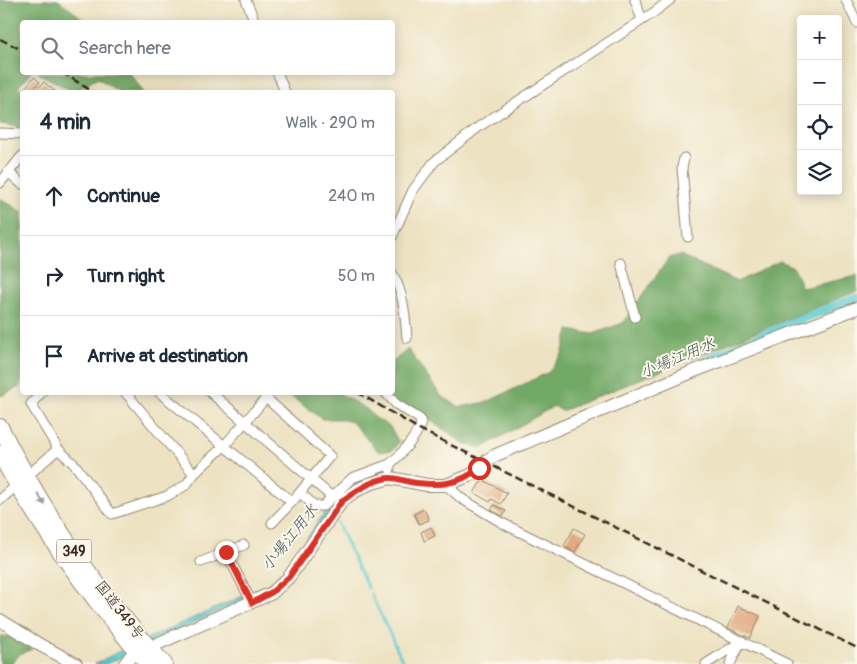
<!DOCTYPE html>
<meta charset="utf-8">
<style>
:root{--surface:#fff;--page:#f2f2f3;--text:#1f2937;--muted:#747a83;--line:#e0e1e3}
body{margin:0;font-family:Pangolin,"Klee One",sans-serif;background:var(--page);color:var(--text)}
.controls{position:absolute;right:15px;top:15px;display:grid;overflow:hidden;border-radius:5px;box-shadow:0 2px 12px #0003}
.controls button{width:45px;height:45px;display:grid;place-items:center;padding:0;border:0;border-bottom:1px solid var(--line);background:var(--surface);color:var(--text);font:25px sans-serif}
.stop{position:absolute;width:15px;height:15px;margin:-11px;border:4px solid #d93025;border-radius:50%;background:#fff}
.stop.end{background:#d93025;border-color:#fff;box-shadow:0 1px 5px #0008}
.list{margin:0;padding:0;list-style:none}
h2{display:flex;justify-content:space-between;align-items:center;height:65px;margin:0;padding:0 20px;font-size:21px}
h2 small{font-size:16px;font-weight:400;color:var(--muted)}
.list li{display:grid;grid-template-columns:32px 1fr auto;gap:15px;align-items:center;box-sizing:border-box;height:80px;padding:0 20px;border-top:1px solid var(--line)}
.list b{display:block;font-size:19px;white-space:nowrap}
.list em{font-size:16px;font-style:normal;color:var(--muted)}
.icon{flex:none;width:28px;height:28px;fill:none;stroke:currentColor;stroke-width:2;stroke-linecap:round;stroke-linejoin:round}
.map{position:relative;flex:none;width:857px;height:664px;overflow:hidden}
.search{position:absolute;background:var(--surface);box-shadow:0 2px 12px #0003;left:20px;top:20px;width:375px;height:55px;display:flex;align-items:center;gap:12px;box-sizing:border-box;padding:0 18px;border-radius:5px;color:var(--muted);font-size:19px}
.panel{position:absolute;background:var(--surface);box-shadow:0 2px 12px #0003;left:20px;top:90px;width:375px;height:305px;border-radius:5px}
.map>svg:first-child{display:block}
.forest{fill:#72a966;stroke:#566a42}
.water{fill:#5dcbd1;stroke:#4c7a78}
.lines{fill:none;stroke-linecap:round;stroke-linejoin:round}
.stream{stroke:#5dcbd1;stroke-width:2.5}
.canal{stroke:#5dcbd1;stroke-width:9}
.building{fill:#e1aa81}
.street-casing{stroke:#948670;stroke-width:11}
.secondary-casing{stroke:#948670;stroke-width:14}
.highway-casing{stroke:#948670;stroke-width:18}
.street{stroke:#fff;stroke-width:9}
.secondary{stroke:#fff;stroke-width:12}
.highway{stroke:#fff;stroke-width:16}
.rail{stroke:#3b2a1e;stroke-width:2.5;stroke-dasharray:8 4;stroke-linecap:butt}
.oneway{fill:#a79f9a}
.route{stroke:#d93025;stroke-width:6}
.labels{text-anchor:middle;stroke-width:4;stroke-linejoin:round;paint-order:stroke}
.shield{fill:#fbf7ec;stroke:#75685c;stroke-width:1}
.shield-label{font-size:14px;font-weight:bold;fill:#3b2a1e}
.street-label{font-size:15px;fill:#3b2a1e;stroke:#fbf7ec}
.water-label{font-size:16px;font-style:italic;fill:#455a54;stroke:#fbf7ec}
</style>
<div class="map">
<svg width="857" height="664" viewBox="0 0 857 664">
<rect width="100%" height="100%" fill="#fbf7ec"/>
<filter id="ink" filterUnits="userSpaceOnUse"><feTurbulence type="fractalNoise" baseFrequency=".02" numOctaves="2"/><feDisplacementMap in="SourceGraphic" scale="10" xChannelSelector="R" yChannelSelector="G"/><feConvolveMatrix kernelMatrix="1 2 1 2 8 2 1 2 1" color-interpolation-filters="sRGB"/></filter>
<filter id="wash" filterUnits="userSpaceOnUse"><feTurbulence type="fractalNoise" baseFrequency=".0096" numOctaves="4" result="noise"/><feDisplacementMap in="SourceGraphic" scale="20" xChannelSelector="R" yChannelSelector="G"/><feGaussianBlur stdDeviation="1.12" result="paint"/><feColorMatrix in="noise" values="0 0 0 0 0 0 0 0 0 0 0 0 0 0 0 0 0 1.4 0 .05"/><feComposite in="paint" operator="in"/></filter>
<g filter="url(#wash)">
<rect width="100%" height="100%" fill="#ede3c3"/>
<path class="forest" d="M0 0H58L87 22H22V72L31 73 18 87 24 92 22 125 21 127 0 124Z
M38 73H130L143 92H119L98 78 74 92Z
M0 198 22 212V378L19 387 1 396 0 393Z
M680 255 737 282 780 261 793 267 802 288 857 276V291L562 411 554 406 482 448 465 444 427 418 371 393 392 392 393 362 408 349 441 396 460 407 487 402 549 372 562 354 569 330 593 334 623 323 669 258Z
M286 393H339L368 410 373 416 390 427 399 442 393 450 379 452 352 422 340 419H322Z
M0 636 14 637 32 649 20 654 11 664H0Z"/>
<path class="water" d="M337 495 340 498 278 583 106 664H95L124 649 267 585 283 572Z"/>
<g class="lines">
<path class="stream" d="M337 523 368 588
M371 594 404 664"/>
<path class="canal" d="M704 361 801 319 857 298
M344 490C356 479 370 473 386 473"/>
</g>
<g id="blocks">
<path class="building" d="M34 77 40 82 30 92 25 88Z
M44 82 56 92H35Z
M483 480 507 493 501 504 492 499 490 502 474 493 480 483H481Z
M494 505 506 511 503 516 491 510Z
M424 509 429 520 419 524 414 514Z
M431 527 435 536 424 541 421 532Z
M574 528 585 534 575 552 564 546Z
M738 606 760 616 750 638 728 628Z"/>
</g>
</g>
<g filter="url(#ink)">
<use href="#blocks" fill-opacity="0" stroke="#948670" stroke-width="1"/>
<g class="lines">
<g class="street-casing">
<path id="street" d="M246 0 255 22
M635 0 642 20
M846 0 857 23
M277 72 285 92
M0 133 22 134
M684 158 682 168 688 237
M8 172 22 184
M0 183 22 156
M392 237 413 190 434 162 480 126 653 13 670 0
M621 263 635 317
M392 273C404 293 405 316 407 338
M42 392 31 404 58 449 75 465 112 514 167 496 186 485 194 474 225 445 266 398 330 456 292 502 159 392
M125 392 194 474
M210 392 332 497 352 478 390 464
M385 392 396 404 420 419 421 423C416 437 402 454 390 464V469
M446 485 462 499 506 525 787 664
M300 493 315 506H323L332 497
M0 500 58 449
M272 523 292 502
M226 552 252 603
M201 562 244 545
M706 664 742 641
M730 664 741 641"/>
</g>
<g class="secondary-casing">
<path id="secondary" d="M0 620 40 645 76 664
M157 644 272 593 289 577 342 501 354 492 369 484 390 478 427 485H446L471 475 489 459 496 455 692 372 857 308
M125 664 130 657"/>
</g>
<g class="highway-casing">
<path id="highway" d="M0 427C43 512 99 594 164 664
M0 454C41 530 92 599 148 664"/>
</g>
<use href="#street" class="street"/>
<use href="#secondary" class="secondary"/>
<use href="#highway" class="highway"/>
<path class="rail" d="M0 39 22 50
M62 72 93 92
M357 392 419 429 857 648"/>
</g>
<defs><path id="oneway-solid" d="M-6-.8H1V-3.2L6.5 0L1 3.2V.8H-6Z" transform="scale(1.25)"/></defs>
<use class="oneway" href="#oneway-solid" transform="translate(41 499) rotate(59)"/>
</g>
<g class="lines" filter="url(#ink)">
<path class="route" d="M226 552 252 603 272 592 289 577 342 501C354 492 375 478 391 478 397 478 404 481 410 482 436 486 458 486 479 468"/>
</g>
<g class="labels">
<rect class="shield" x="56.5" y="539.5" width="35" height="23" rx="4"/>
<g class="shield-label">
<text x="74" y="556">349</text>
</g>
<g class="street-label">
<text transform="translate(120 610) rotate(52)" y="5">国道349号</text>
</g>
<g class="water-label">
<text transform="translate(677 357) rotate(-23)" y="6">小場江用水</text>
<text transform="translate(289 537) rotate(-51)" y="6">小場江用水</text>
</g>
</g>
</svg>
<div class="controls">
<button>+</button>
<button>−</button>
<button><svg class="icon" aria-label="locate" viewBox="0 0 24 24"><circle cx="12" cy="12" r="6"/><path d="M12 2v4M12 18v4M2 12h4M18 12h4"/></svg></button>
<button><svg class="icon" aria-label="layers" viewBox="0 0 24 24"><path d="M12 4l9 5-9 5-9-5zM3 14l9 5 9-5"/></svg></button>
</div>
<div class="stop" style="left:479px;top:468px"></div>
<div class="stop end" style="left:226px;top:552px"></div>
<div class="search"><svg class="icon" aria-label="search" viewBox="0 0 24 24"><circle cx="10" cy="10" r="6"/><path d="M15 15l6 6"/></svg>Search here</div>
<section class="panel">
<h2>4 min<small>Walk · 290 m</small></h2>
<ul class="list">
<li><svg class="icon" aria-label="ahead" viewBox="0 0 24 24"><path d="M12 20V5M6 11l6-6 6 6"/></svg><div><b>Continue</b></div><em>240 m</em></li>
<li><svg class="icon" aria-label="right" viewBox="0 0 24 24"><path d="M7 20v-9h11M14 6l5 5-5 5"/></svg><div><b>Turn right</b></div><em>50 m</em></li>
<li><svg class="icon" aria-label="arrive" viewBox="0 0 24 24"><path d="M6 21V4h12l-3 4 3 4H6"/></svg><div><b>Arrive at destination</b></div></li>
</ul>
</section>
</div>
